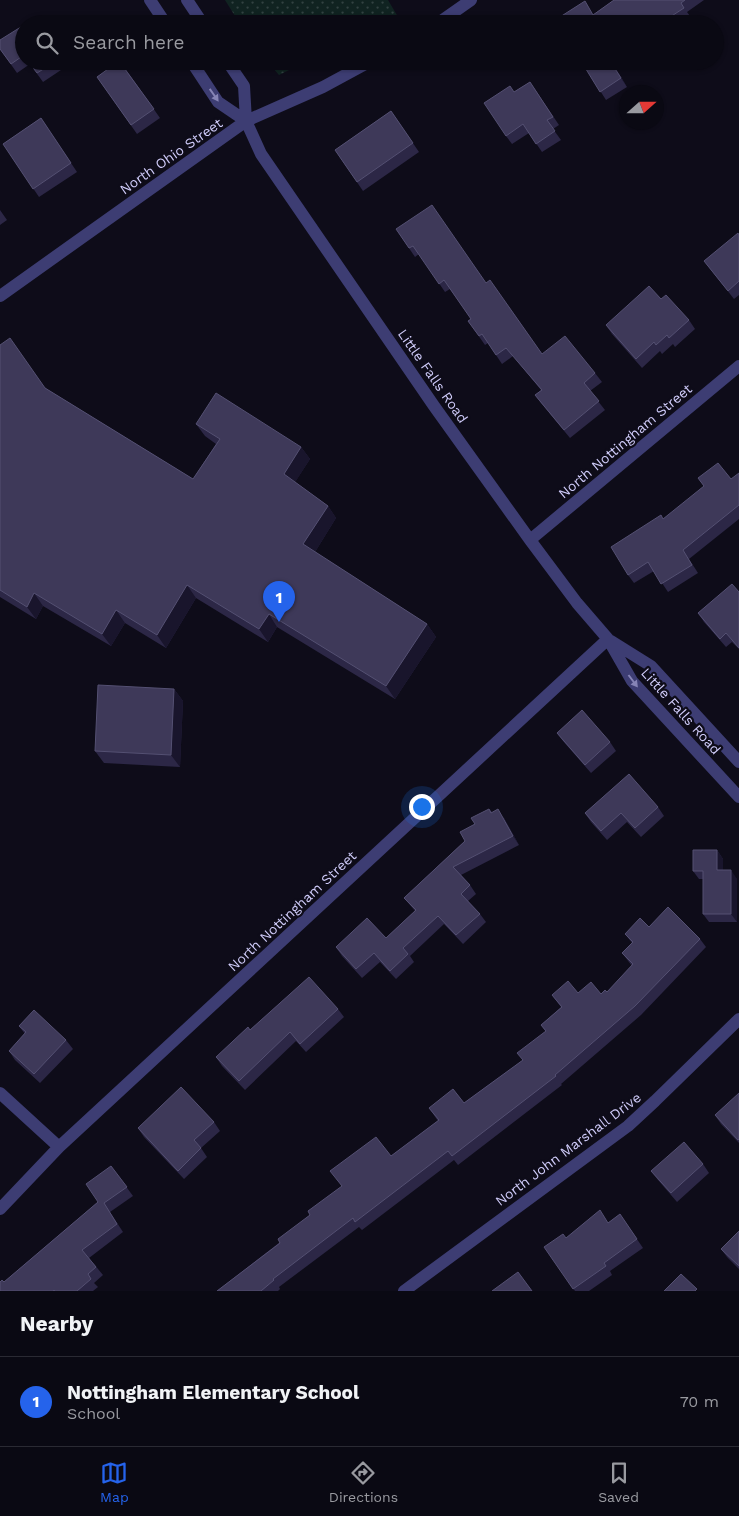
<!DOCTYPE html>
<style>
:root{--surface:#0a0913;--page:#13121c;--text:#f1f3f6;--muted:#999aa0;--line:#2a2a33;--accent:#2563eb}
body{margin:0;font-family:"Work Sans",sans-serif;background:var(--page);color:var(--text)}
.compass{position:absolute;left:619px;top:85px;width:45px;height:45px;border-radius:50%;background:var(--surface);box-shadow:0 1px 4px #0004;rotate:69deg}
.you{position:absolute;left:421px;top:806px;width:18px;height:18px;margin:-12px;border:4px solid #fff;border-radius:50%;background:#1a73e8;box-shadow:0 0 0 8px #1a73e833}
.badge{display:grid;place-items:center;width:32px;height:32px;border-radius:50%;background:var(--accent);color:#fff;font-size:16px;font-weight:700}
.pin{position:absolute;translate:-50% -41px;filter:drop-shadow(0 1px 2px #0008)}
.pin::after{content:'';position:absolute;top:26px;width:18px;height:15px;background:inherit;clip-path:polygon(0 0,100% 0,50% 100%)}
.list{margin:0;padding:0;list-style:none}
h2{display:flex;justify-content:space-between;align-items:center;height:65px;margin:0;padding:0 20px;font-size:21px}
h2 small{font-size:16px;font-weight:400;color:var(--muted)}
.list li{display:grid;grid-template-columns:32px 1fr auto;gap:15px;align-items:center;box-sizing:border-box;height:90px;padding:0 20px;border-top:1px solid var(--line)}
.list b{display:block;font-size:19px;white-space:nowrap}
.list p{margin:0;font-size:16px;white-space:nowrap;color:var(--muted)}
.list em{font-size:16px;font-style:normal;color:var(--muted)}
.icon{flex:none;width:28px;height:28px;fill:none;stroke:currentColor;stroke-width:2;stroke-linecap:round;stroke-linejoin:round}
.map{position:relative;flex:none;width:739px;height:1291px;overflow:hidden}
.search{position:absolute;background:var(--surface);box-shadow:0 1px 4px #0004;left:15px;right:15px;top:15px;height:55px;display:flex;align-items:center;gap:12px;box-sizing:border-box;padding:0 18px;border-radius:28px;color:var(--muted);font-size:19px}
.sheet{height:155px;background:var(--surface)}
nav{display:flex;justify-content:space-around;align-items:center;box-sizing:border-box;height:70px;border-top:1px solid var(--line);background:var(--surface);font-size:14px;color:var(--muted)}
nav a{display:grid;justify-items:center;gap:2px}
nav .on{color:var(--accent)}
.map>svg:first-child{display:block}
.park{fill:url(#park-dots)}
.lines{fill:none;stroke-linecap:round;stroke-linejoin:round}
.minor{stroke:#3d3d73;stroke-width:12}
.wall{fill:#2c2746}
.shaded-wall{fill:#19152c}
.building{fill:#3e3959;stroke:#545072}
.oneway{fill:#8684b6}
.labels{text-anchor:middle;stroke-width:4.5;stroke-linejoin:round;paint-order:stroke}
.street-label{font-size:14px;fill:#cfcbf9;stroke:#0e0c19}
</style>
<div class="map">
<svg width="739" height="1291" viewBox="0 0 739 1291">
<defs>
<pattern id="park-dots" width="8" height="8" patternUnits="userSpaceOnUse" patternTransform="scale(1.25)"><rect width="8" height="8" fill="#102321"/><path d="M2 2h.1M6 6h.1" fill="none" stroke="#324242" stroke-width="1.8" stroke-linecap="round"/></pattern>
</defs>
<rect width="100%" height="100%" fill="#0e0c19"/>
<path class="park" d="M225 0H388L398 17 384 24H240Z
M267 61H307L279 75Z"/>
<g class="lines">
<path class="minor" d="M150 0 166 24
M187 0 203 24
M437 24 471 0
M191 61 218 102 246 121
M227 61 244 86 246 121 261 154 434 406 530 540 577 603 608 639 632 681 739 797
M0 296 246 121 323 87 371 61
M530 540 739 366
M611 641 651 666 739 762
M0 1093 59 1147
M0 1209 59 1147 608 639
M404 1291 628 1126 655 1101 739 1019"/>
</g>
<path class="wall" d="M614 0H704L687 12 690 16 679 24H549L594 14Z
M24 25V61H55L61 70 43 82 30 64 17 73 0 49Z
M120 61 160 118 137 134 97 77Z
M554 61H569L559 68Z
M581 61H613L612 62 627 87 606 100Z
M530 82 559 125 553 129 561 140 542 152 529 133 512 144 506 136 514 92Z
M391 111 419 152 363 191 335 150Z
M41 118 77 172 39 197 3 144Z
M0 210 7 220 0 225Z
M396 229 542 354 595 373 602 382 590 391 605 410 570 438 541 403 535 395 541 390 513 356 502 364 488 343 485 345 468 321 471 319 450 289 445 292 419 254 415 257Z
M739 235V295L734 299 704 261Z
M661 299 689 320 695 329 675 347 673 344 662 354 660 351 642 368 612 334 606 325Z
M0 345 45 388 193 479 216 444 205 436 196 424 301 447 310 459 295 482 328 506 336 518 315 552 427 624 436 637 395 699 277 627 268 642 196 598 166 648 125 623 111 646 43 606 36 619 0 597Z
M739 473V519L689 559 698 573 668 592 654 571 634 583 628 575 704 486 698 478 731 479Z
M739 592V649L732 642 726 647 704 622 698 613Z
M174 689 183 701 180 767 104 763 95 751Z
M557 733 610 742 616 751 591 773 563 741Z
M658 807 664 816 641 837 627 822 607 840 591 822 585 813Z
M489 809 492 812 504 818 519 845 461 875 470 885 476 894 468 901 480 914 486 922 463 944 444 924 410 956 414 962 396 979 380 962 362 978 342 956 336 947 386 938 415 911 404 898 465 841 475 824Z
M717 850 723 859V870L737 879V922H709L703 914V879H699L693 871Z
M649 927 700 939 706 947 641 1015 561 1084 562 1085 458 1165 454 1160 362 1230 359 1227 279 1287 280 1289 278 1291H217L391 1156 438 1121 429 1108 464 1103 523 1060 546 1032 541 1025 561 1007 552 995 578 993 601 994 607 992 632 966 622 953 632 943 625 934Z
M338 1009 344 1017 306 1052 296 1041 245 1090 222 1066 216 1057 250 1030Z
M19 1026 66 1040 73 1049 40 1083 15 1060 9 1051 25 1034Z
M739 1093V1143L721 1124 715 1115Z
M214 1122 220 1131 201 1148 207 1157 184 1179 144 1137 138 1128Z
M703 1164 709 1173 677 1202 658 1180 651 1171Z
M111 1166 133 1196 110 1212 123 1232 89 1258 103 1275 94 1283 98 1287 93 1291H0L4 1282 98 1202Z
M620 1214 643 1248 610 1271 612 1275 589 1291H575L544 1247 608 1223Z
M739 1231V1269L727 1257 721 1249Z"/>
<path class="shaded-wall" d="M610 61H611L627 87 621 78Z
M301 447 310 459 292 487 284 474Z
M328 506 336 518 312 557 303 544Z
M187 585 196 598 166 648 157 635Z
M34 593 43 606 36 619 27 607Z
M116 610 125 623 111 646 102 634Z
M269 614 277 627 268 642 259 629Z
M427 624 436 637 395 699 386 686Z
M174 689 183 701 180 767 171 755Z
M498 809 504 818 519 845 513 836Z
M717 850 723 859V879L717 870Z
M731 870 737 879V922L731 914Z"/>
<path class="building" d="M614 0H685L681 3 684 8 667 19 670 24H549L585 1 593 15Z
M33 18 37 24H25Z
M24 25V55L11 64 0 49V40Z
M28 61H54L55 62 37 73Z
M119 61 154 109 131 125 97 77Z
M581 61H610L621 78 600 92Z
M530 82 553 117 547 120 555 131 536 144 523 124 506 136 484 103 510 86 514 92Z
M391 111 413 143 357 182 335 150Z
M41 118 71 163 33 189 3 144Z
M432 205 486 283 490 280 542 354 565 336 595 373 584 383 599 401 564 430 535 395 542 390 506 348 496 355 482 334 479 336 468 321 471 319 444 280 439 284 413 246 409 248 396 229Z
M738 233 739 235V281L728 291 704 261Z
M649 286 661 299 666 295 689 320 669 338 667 335 656 345 654 342 636 359 606 325Z
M10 338 45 388 193 479 220 439 196 424 216 393 301 447 284 474 328 506 303 544 427 624 386 686 269 614 259 629 187 585 157 635 116 610 102 634 34 593 27 607 0 590V345Z
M718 463 731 479 739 473V505L683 550 692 565 661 584 648 562 628 575 611 547 661 515 663 519 704 486 698 478Z
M732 584 739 592V648L726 633 720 639 698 613Z
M98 685 174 689 171 755 95 751Z
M582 710 610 742 585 765 557 733Z
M629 774 658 807 635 828 621 813 601 831 585 813Z
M489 809 491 813 498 809 513 836 453 867 470 885 461 894 480 914 456 935 438 916 403 948 408 954 390 971 374 953 356 969 336 947 367 918 386 938 416 910 404 898 465 841 460 832 475 824 471 818Z
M693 850H717V870H731V914H703V871H693Z
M668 907 700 939 635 1006 555 1075 556 1076 452 1156 448 1151 355 1222 353 1218 273 1279 274 1280 261 1291H217L280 1243 278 1239 310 1215 308 1211 342 1186 330 1171 376 1137 391 1156 439 1120 429 1108 453 1089 464 1103 523 1060 517 1053 546 1031 541 1025 562 1007 552 995 568 981 578 993 591 982 601 994 605 990 607 992 633 964 622 953 633 942 625 934 640 918 649 927Z
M309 977 338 1009 300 1044 290 1032 239 1081 216 1057 248 1027 250 1030Z
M34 1010 66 1040 34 1074 9 1051 26 1032 19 1026Z
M181 1087 214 1122 194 1140 201 1148 178 1171 138 1128Z
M739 1093V1139L738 1140 715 1115Z
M684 1142 703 1164 671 1193 651 1171Z
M111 1166 127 1187 104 1203 117 1224 82 1250 96 1267 88 1274 91 1279 77 1291H55L54 1290 53 1291H0V1282L2 1280 4 1282 98 1202 86 1184Z
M600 1210 608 1223 620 1214 637 1239 604 1263 606 1266 573 1289 544 1247 563 1234 566 1238Z
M739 1231V1266L721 1249Z
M518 1272 532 1291H492Z
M681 1274 697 1289 695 1291H664Z"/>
<defs><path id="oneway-solid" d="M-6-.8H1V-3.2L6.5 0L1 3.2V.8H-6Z" transform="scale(1.25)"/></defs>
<g class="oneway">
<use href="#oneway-solid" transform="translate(214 95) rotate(55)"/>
<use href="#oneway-solid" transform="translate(633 681) rotate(53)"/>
</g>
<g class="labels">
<g class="street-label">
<text transform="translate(171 156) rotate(-35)" y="5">North Ohio Street</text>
<text transform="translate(433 376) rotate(55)" y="5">Little Falls Road</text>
<text transform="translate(625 441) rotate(-40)" y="5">North Nottingham Street</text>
<text transform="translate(681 711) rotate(48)" y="5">Little Falls Road</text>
<text transform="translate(292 911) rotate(-43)" y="5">North Nottingham Street</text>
<text transform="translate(568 1149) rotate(-37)" y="5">North John Marshall Drive</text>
</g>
</g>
</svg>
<svg class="compass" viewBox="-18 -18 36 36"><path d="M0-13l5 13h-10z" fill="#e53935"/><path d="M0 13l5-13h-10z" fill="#999aa0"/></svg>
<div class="you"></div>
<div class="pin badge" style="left:279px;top:622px">1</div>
<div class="search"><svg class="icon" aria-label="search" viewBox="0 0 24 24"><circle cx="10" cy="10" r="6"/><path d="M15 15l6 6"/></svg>Search here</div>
</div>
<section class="sheet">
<h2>Nearby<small></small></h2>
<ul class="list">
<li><span class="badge">1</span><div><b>Nottingham Elementary School</b><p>School</p></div><em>70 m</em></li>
</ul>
</section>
<nav>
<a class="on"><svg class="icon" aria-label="map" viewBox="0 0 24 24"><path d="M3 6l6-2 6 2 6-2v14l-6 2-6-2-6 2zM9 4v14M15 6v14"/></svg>Map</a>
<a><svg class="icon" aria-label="directions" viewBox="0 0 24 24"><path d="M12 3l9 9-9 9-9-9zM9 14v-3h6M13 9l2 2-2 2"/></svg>Directions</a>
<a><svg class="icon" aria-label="saved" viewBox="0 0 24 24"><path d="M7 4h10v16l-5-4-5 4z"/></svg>Saved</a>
</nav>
